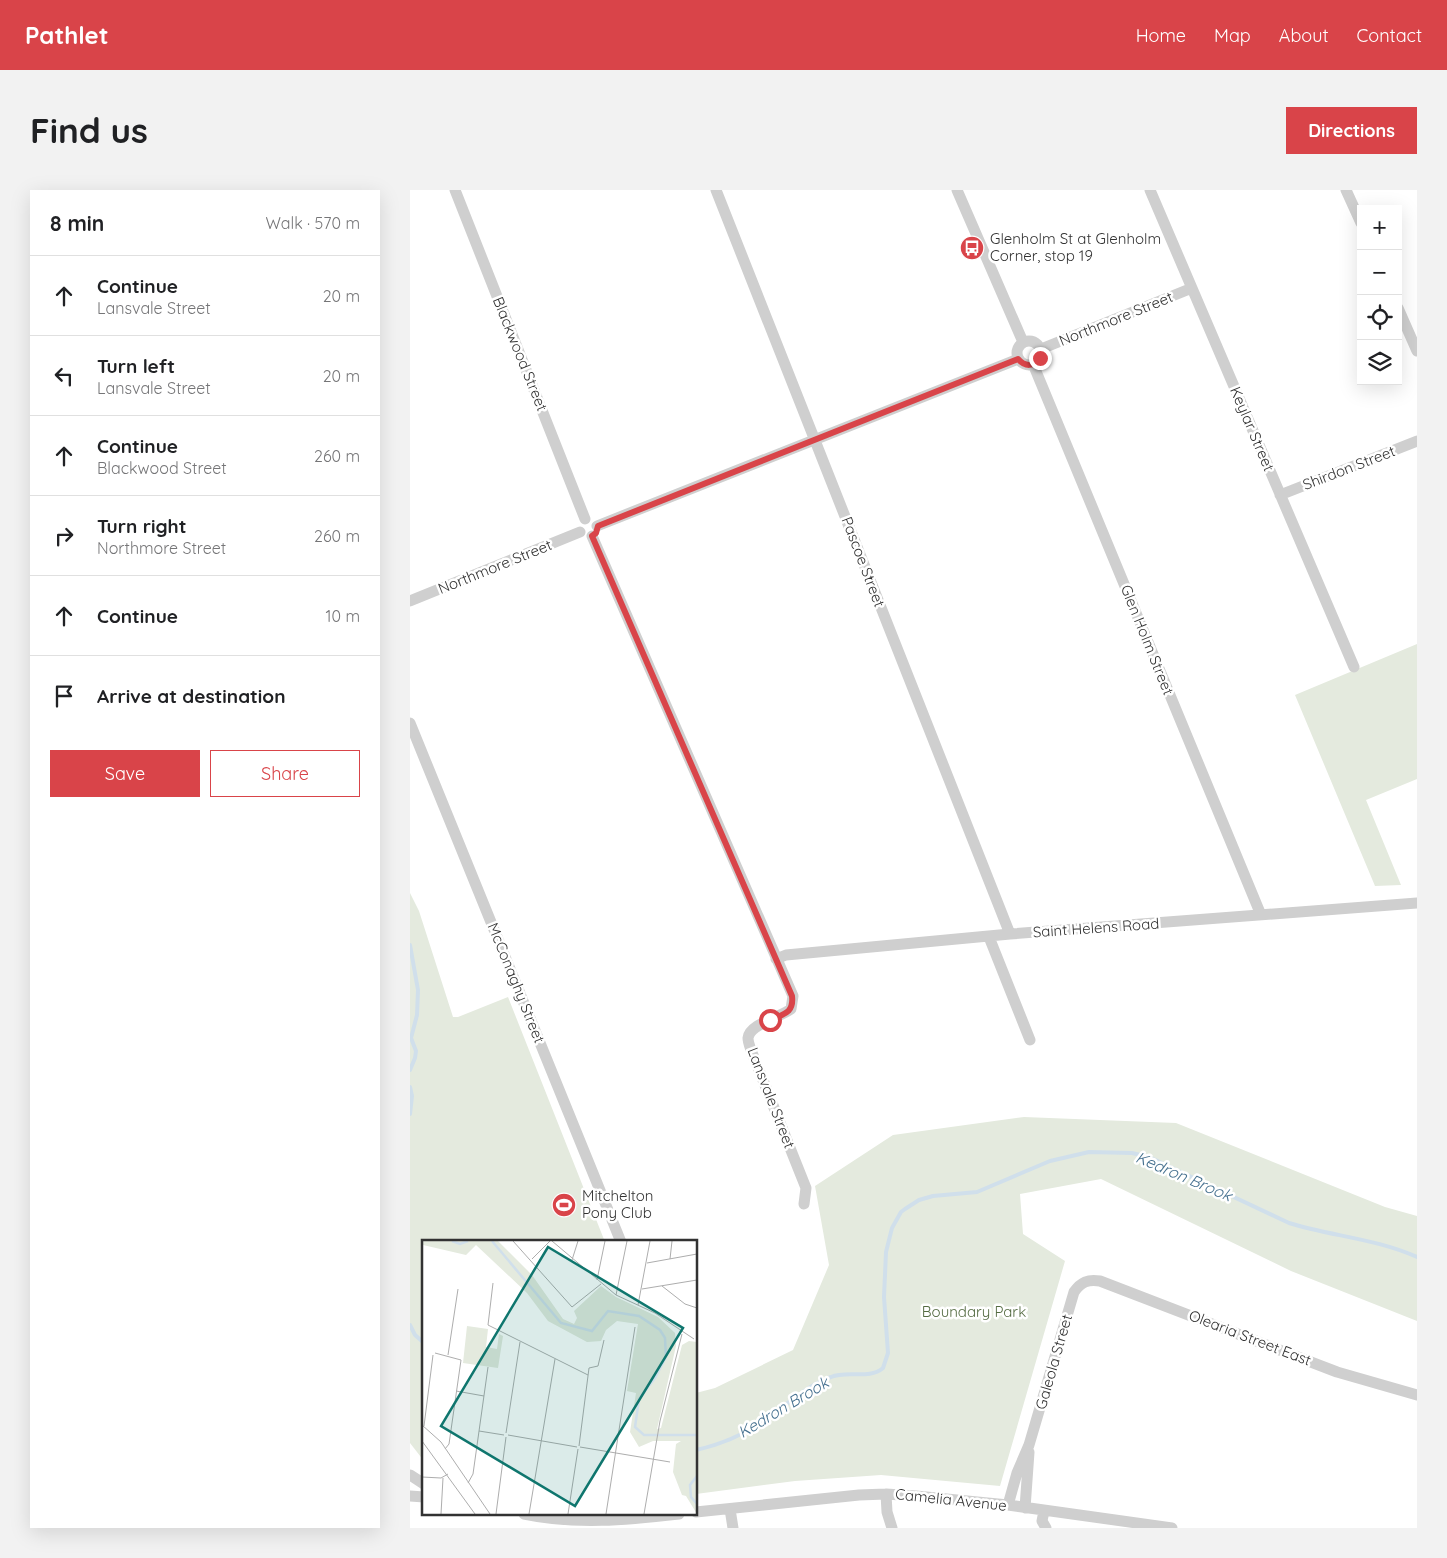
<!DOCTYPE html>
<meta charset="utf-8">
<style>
:root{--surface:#fff;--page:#f2f2f2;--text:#202124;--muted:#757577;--line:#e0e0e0;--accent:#d94449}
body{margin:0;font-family:Quicksand,sans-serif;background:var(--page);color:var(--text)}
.controls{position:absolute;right:15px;top:15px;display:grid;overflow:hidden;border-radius:0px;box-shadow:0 5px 20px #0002}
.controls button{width:45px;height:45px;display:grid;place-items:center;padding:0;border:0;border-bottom:1px solid var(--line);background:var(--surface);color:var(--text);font:25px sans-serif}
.stop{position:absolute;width:15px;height:15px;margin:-11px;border:4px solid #d94449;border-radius:50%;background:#fff}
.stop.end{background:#d94449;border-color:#fff;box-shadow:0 1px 5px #0008}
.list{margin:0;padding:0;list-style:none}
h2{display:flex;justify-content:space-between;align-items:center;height:65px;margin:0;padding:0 20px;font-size:21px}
h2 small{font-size:16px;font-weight:400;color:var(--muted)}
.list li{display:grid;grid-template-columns:32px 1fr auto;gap:15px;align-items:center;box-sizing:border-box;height:80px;padding:0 20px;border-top:1px solid var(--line)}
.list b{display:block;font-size:19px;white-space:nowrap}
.list p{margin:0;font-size:16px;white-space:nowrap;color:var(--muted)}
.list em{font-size:16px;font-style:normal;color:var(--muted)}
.actions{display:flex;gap:10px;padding:15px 20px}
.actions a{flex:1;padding:11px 0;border:1px solid var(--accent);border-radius:0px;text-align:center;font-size:18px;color:var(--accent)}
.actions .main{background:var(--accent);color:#fff}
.icon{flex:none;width:28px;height:28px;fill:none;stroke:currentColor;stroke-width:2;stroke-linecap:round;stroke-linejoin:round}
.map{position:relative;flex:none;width:1007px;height:1338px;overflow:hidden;border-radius:0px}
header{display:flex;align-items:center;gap:30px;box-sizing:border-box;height:70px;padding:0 25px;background:var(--accent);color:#fff}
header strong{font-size:24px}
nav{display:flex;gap:28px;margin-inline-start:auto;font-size:18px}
.intro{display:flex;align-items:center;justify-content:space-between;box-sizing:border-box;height:120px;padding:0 30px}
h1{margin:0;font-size:35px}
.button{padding:12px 22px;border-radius:0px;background:var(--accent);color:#fff;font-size:18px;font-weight:700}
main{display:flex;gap:30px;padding:0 30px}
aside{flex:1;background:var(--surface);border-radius:0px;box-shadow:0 5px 20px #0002}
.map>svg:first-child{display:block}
.green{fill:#e4eade}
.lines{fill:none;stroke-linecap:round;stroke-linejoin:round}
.stream{stroke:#d0dfeb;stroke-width:4}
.minor{stroke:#cfcfcf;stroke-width:11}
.route{stroke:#d94449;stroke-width:6}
.labels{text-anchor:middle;stroke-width:5;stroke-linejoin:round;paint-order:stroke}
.poi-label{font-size:15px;fill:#323232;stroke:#fff;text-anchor:start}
.street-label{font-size:15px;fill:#323232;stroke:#fff}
.park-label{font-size:15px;fill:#546b42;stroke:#fff}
.water-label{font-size:16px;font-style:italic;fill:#45708f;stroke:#fff}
.inset-river{fill:none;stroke:#d0dfeb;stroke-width:2.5}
.inset-road{fill:none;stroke:#adadad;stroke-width:1}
.view{fill:#0f766e;fill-opacity:0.15;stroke:#0f766e;stroke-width:2.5}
.inset-edge{fill:none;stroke:#323232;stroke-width:2.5}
</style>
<header>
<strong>Pathlet</strong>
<nav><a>Home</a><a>Map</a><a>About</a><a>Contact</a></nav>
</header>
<div class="intro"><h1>Find us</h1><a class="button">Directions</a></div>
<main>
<aside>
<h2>8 min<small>Walk · 570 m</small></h2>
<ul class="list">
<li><svg class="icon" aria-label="ahead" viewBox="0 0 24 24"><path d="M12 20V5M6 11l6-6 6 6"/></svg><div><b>Continue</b><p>Lansvale Street</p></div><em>20 m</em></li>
<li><svg class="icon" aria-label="left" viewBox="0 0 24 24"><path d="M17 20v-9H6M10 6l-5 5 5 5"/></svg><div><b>Turn left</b><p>Lansvale Street</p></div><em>20 m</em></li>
<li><svg class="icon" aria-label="ahead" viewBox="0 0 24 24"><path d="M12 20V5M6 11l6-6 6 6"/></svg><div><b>Continue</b><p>Blackwood Street</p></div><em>260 m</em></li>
<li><svg class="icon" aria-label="right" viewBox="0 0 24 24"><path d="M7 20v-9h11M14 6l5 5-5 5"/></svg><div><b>Turn right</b><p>Northmore Street</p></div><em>260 m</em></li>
<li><svg class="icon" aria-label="ahead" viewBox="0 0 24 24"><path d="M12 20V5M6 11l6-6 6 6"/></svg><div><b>Continue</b></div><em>10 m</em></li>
<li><svg class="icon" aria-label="arrive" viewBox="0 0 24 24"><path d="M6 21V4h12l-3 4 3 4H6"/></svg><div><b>Arrive at destination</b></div></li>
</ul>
<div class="actions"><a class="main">Save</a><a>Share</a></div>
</aside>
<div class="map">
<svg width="1007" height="1338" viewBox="0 0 1007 1338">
<rect width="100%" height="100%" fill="#fff"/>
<path class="green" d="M1007 454V589L956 610 991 695 965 696 885 505Z
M0 703 9 721 43 827H48L98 807 195 1052H14V1271L0 1253Z
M614 927 766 933 975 1017 1007 1026V1131L881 1081 691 989 610 1004 613 1044 655 1071 590 1296 471 1285 385 1291 286 1304V1203L305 1198 383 1160 419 1075 405 996 483 945Z"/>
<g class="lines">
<path class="stream" d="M0 755 8 800 7 825 1 848 6 861 5 868 0 880
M0 897 2 906 0 924
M0 1135 5 1145 14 1153
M286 1260C313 1254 341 1241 363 1224 381 1211 399 1195 421 1187 438 1180 459 1190 473 1178L478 1163 474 1107 476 1062 482 1038 491 1022 495 1019 509 1010 523 1006 567 1002 640 971 679 962 722 963 739 967 879 1033C921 1046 967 1049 1007 1067"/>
<path class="minor" d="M45 0 175 329
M306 0 600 744
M547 0 613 152
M740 0 944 477
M936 0 951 33
M988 118 1007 161
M607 163a12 12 0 1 1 24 0a12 12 0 1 1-24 0Z
M631 159 782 98
M623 174 851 725
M870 305 1007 251
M187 336 608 169
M182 346 383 806 381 819C371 827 339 834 338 848 338 852 340 857 341 860L396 998 394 1014
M0 411 170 342
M0 533 211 1052
M579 747 620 850
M366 769 376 765 600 744 1007 713
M0 1285 14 1294
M476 1304 477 1322 482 1338
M0 1306 14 1307
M598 1315 607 1283 619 1255 664 1102C671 1092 678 1089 690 1091L927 1182 1007 1205
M615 1318 619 1262
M320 1319 323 1338
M634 1321 632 1331 636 1338
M286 1322 449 1305 476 1304 506 1306 598 1315 762 1338
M114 1324C166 1335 217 1330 269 1324"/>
</g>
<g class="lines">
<path class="route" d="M360 830C374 824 384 823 382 806L182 346 186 343 188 336 608 169C615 177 624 177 630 168"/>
</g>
<defs>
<g id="bus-disc" transform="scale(1.25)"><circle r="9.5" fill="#d94449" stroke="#fff"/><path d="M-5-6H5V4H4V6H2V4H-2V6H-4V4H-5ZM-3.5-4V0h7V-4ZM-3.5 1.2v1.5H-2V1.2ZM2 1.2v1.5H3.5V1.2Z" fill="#fff"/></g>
<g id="stadium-disc" transform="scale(1.25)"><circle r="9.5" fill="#d94449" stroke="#fff"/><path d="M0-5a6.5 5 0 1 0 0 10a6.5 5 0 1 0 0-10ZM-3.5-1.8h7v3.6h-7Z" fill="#fff"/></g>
</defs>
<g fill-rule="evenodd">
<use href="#bus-disc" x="562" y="58"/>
<use href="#stadium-disc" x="154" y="1015"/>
</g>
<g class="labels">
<g class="poi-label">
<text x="580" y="54">Glenholm St at Glenholm<tspan x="580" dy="17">Corner, stop 19</tspan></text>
<text x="172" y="1011">Mitchelton<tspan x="172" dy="17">Pony Club</tspan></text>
</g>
<g class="street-label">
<text transform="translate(706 129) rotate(-22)" y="5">Northmore Street</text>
<text transform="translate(110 164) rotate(68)" y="5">Blackwood Street</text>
<text transform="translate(842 239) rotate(67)" y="5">Keylar Street</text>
<text transform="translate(939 278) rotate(-21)" y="5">Shirdon Street</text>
<text transform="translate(453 372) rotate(69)" y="5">Pascoe Street</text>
<text transform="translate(85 377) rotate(-22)" y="5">Northmore Street</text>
<text transform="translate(737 450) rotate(68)" y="5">Glen Holm Street</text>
<text transform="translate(686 738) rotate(-4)" y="5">Saint Helens Road</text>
<text transform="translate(106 793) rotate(68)" y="5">McConaghy Street</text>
<text transform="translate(361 908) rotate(69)" y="5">Lansvale Street</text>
<text transform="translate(840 1148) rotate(21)" y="5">Olearia Street East</text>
<text transform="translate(644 1172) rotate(-74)" y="5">Galeola Street</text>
<text transform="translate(541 1310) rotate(6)" y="5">Camelia Avenue</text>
</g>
<g class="park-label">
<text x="564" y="1127">Boundary Park</text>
</g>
<g class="water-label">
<text transform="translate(774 986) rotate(23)" y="6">Kedron Brook</text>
<text transform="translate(373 1217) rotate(-31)" y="6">Kedron Brook</text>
</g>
</g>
<g transform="translate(12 1050)">
<rect width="275" height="275" fill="#fff"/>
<path d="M1 1H76L110 35 141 79 152 84 155 78 152 71 179 46 194 57 236 77 253 93 254 106 235 189 239 188 260 105 267 101 275 102V274L264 256 260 255 251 232 254 204 259 201H231L217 207 208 192 214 153 205 151 216 84 195 81 184 90 179 101 165 102 126 81 105 53 54 5 44 15 1 5ZM45 86 66 89 64 107 75 109 77 94 81 96 76 128 41 123Z" fill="#e4eade"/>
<path class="inset-river" d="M30 1 38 4 46 1M70 1 139 83 170 91 186 71 217 76 238 90 243 98 244 117 233 138 217 159 213 187 222 195H275M275 236 268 245 269 257 275 264"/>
<path class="inset-road" d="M91 1 150 67 179 44M130 1 194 55 233 73 272 99M110 19 128 1M248 19 250 1M150 20 156 1M225 23 275 14M175 40 183 1M71 43 66 85 166 135M240 46 263 64 275 68M220 49 275 40M194 55 205 1M216 65 228 1M13 113 39 120 27 204 23 209M26 115 36 49M34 151 62 156M0 185 19 202 68 274M2 186 11 115M57 191 82 195M84 193 98 102M86 195 155 207M0 201 53 274M157 206 167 128 176 126 182 100M158 207 248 222M0 237 19 238 26 234M46 243 51 234 66 127M19 274 21 238M74 274 84 197M107 274 133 119M146 274 156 209M184 274 213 87M222 274 238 181 260 94"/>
<path class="view" d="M126 7 261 88 153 266 19 186Z"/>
<rect width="275" height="275" class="inset-edge"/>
</g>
</svg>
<div class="controls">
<button>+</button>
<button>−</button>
<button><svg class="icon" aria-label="locate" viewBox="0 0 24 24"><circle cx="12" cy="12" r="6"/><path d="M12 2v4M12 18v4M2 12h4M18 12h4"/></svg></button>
<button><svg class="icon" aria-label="layers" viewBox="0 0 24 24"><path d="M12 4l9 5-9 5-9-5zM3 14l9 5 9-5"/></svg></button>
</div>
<div class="stop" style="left:360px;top:830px"></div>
<div class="stop end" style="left:630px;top:168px"></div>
</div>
</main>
